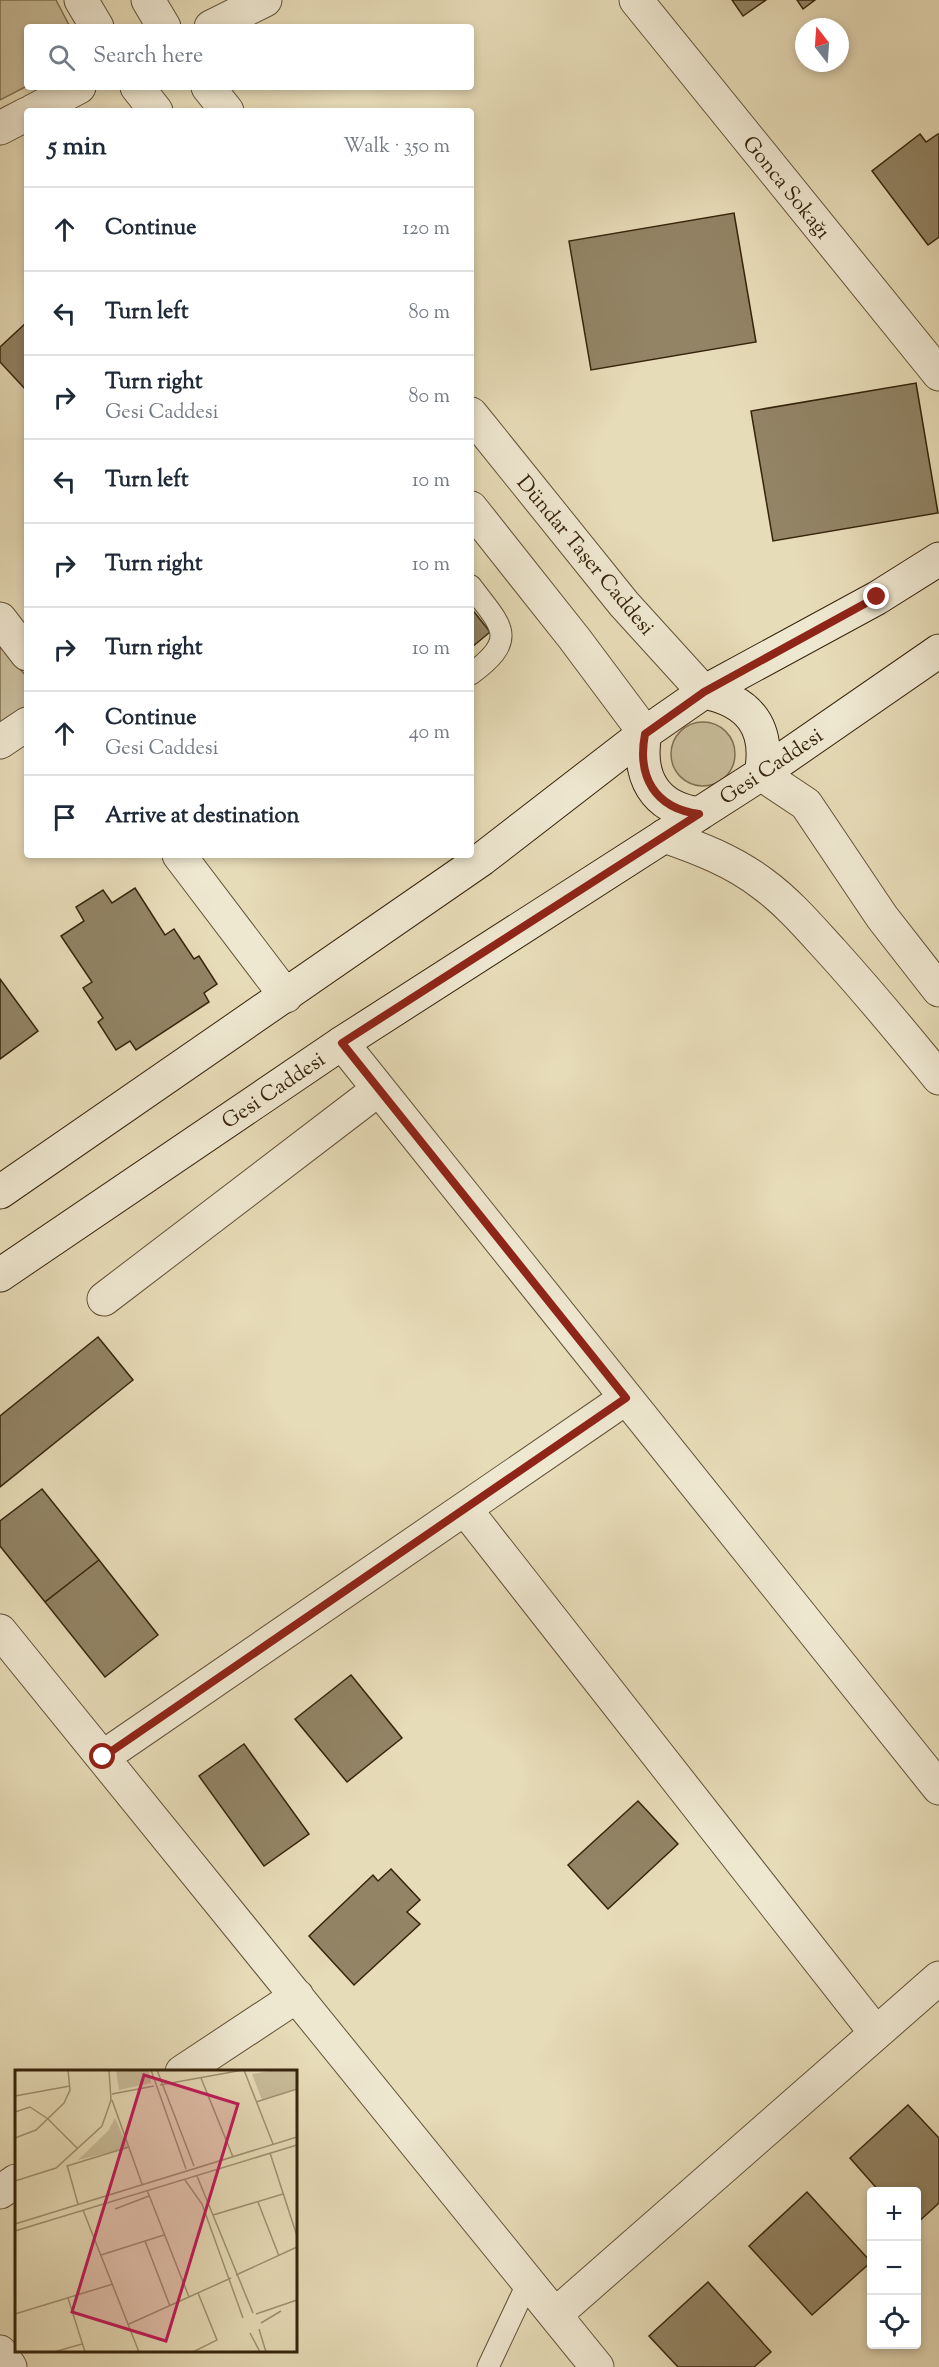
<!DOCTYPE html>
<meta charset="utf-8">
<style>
:root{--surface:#fff;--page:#f6f6f7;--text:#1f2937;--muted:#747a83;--line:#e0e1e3}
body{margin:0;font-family:"Sorts Mill Goudy",serif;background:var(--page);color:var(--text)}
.controls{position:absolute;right:18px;bottom:18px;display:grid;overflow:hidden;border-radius:6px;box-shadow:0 3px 9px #0003}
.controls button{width:54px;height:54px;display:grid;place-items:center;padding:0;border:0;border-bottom:2px solid var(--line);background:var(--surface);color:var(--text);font:30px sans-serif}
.compass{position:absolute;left:795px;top:18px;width:54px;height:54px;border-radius:50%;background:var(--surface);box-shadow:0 3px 9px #0003;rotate:343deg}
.stop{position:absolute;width:18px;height:18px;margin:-14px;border:4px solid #8f2418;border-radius:50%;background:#fff}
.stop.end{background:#8f2418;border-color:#fff;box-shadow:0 2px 6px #0008}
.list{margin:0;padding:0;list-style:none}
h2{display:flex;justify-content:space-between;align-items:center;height:78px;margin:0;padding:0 24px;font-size:26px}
h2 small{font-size:20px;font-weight:400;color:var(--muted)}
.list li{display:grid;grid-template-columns:39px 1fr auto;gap:18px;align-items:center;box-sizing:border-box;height:84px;padding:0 24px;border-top:2px solid var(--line)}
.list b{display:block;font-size:22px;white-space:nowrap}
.list p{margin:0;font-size:20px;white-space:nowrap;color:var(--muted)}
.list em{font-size:20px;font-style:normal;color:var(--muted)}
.icon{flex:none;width:33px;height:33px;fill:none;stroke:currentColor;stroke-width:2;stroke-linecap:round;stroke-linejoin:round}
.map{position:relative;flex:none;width:939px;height:2367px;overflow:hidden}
.search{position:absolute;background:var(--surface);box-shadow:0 3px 9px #0003;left:24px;top:24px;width:450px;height:66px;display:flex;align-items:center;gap:15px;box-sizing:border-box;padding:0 21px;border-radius:6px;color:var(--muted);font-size:22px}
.panel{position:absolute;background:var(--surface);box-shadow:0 3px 9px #0003;left:24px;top:108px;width:450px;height:750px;border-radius:6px}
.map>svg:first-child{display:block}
.green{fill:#c9bd9b;stroke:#807054;stroke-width:1.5}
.building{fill:#928465;stroke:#36240c;stroke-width:1.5}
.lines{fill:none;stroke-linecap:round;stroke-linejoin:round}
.service-casing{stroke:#625237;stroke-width:23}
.minor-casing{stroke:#625237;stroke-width:35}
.tertiary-casing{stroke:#625237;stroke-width:35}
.secondary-casing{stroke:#36240c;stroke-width:35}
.service{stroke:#efe8d1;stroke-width:21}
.minor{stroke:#efe8d1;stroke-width:33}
.tertiary{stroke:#efe8d1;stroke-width:33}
.secondary{stroke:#efe8d1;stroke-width:33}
.route{stroke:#8f2418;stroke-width:8}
.labels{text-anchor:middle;stroke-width:4.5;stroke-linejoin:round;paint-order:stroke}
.street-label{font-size:21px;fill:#36240c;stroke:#efe8d1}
.inset-road{fill:none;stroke:#a09273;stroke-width:1.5}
.view{fill:#c2185b;fill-opacity:0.15;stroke:#c2185b;stroke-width:3}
.inset-edge{fill:none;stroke:#36240c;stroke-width:3}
</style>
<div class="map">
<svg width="939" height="2367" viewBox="0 0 939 2367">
<rect width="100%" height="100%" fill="#e7dcb8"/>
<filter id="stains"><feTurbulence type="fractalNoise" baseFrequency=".00333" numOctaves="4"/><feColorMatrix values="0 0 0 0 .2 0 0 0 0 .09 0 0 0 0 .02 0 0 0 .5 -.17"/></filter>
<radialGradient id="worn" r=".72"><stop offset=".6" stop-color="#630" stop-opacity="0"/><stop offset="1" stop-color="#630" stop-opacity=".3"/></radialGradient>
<path class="green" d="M0 0H56L70 27H27V86L0 100Z
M0 646 27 677V722L0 739Z
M671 754a32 32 0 1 1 64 0a32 32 0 1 1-64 0Z"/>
<path class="building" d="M732 0H766L743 16Z
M797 0H815L803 9Z
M920 134 926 142 938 134 939 135V237L928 245 872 171Z
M734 213 756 342 591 370 569 241Z
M27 322V391L0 362V347Z
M916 383 938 513 773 541 751 411Z
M471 608 490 632 471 648Z
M135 888 165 935 174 929 194 959 199 956 217 984 204 993 209 1002 136 1050 130 1041 116 1050 98 1022 103 1018 83 988 92 982 61 936 84 921 76 907 103 890 112 903Z
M0 979 38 1031 0 1059Z
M98 1337 133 1380 0 1487V1416Z
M42 1489 99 1560 45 1602 0 1546V1521Z
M99 1560 158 1635 105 1677 45 1602Z
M351 1675 402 1738 347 1782 295 1719Z
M244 1744 309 1834 264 1866 199 1776Z
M638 1801 678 1844 608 1909 568 1865Z
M391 1869 420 1900 407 1912 420 1924 354 1985 309 1936 373 1875 378 1881Z
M908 2105 939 2138V2203L916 2224V2192H880L850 2158Z
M807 2192 871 2262 812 2315 749 2246Z
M708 2282 771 2352 754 2367H678L649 2336Z"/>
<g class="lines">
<g class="service-casing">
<path id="service" d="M471 586C501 626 520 638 471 674
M488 2367 529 2280"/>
</g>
<g class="minor-casing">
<path id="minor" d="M636 0 939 374
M211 27 265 0
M33 111 79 87
M0 128 27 114
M0 619 27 654
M0 742 27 724
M761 774 806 804 882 917 939 990
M664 836C699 848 733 861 763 884 789 903 810 928 832 952 869 993 904 1035 939 1078
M179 855 286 996
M342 1043 939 1788
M104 1299 379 1089
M465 1509 876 2033
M0 1631 597 2367
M103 1757 626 1398
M182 2072 297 1996
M0 2192 16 2181
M556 2314 939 1978
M0 2352 10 2367"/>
</g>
<g class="tertiary-casing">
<path id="tertiary" d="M81 0 97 27
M148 0 164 27
M137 87 156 111
M208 87 227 111
M471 414 624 604 704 692
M471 508 574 638 645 733"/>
</g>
<g class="secondary-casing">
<path id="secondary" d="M704 692C750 701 770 728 761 774
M645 733C637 776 654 808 699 814
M0 1192 482 859 645 733 704 692 877 598 939 559
M0 1275 342 1043 761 774 939 651"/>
</g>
<use href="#service" class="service"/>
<use href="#minor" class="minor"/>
<use href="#tertiary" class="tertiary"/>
<use href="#secondary" class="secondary"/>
</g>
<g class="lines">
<path class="route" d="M103 1757 626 1398 342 1043 699 814C654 808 637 776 645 734L704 692 877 597"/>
</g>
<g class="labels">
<g class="street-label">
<text transform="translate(787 187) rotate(51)" y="7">Gonca Sokağı</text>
<text transform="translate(586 555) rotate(50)" y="7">Dündar Taşer Caddesi</text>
<text transform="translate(771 766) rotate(-34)" y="7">Gesi Caddesi</text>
<text transform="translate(273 1090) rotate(-34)" y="7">Gesi Caddesi</text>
</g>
</g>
<g transform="translate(15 2070)">
<rect width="282" height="282" fill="#e7dcb8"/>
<path d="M101 0H134L136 13 104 20ZM260 0H282V18L247 30 237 4ZM100 48 113 78 63 90 93 61Z" fill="#c9bd9b"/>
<path class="inset-road" d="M136 0 171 99M142 0 179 96M229 0 258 74M186 8 218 87M145 15 228 0M97 24 139 16M0 26 55 16M97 30 127 114M241 32 282 19M0 42 15 37 33 49 63 79M0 68 21 60 49 33 55 20 53 0M255 83 282 166M52 95 63 134M52 96 114 77M182 106 238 243M170 110 187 134 228 248M0 111 41 98 87 56 96 30 94 0M132 120 174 227M243 132 264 186M100 139 134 126M68 140 124 282M198 145 268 124M0 154 282 67M0 161 282 75M130 171 155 236M86 185 149 165M221 205 282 177M53 228 70 282M0 244 98 214M241 244 282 230M246 253 266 241M114 254 216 208M244 259 251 282M235 263 245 282M39 282 67 274M178 282 202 270 183 223"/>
<path class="view" d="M129 5 223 34 151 271 57 242Z"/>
<rect width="282" height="282" class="inset-edge"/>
</g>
<rect width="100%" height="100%" filter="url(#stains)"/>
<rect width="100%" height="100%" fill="url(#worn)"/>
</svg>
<div class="controls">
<button>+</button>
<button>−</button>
<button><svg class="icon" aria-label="locate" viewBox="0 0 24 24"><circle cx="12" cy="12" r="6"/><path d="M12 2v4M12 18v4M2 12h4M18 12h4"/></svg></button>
</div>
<svg class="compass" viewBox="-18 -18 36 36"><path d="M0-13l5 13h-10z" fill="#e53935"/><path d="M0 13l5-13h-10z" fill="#747a83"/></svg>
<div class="stop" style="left:103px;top:1757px"></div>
<div class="stop end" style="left:877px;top:597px"></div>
<div class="search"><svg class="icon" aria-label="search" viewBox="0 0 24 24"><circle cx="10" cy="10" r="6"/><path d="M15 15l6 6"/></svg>Search here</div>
<section class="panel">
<h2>5 min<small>Walk · 350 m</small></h2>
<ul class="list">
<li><svg class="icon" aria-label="ahead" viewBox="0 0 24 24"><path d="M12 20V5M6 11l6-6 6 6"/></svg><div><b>Continue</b></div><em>120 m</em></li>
<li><svg class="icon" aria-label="left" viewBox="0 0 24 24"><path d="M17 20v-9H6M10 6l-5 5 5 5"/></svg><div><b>Turn left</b></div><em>80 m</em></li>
<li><svg class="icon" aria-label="right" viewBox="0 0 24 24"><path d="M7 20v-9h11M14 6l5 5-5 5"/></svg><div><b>Turn right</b><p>Gesi Caddesi</p></div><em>80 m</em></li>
<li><svg class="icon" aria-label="left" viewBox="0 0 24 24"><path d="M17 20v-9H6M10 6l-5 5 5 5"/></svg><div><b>Turn left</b></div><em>10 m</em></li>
<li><svg class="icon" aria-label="right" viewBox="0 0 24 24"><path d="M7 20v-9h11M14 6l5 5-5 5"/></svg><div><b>Turn right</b></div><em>10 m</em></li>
<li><svg class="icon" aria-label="right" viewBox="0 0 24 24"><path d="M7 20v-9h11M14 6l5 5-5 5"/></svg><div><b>Turn right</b></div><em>10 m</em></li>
<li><svg class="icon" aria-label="ahead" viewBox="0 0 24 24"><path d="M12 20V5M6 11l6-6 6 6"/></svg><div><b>Continue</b><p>Gesi Caddesi</p></div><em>40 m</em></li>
<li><svg class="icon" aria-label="arrive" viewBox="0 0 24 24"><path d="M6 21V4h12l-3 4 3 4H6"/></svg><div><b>Arrive at destination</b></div></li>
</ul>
</section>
</div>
